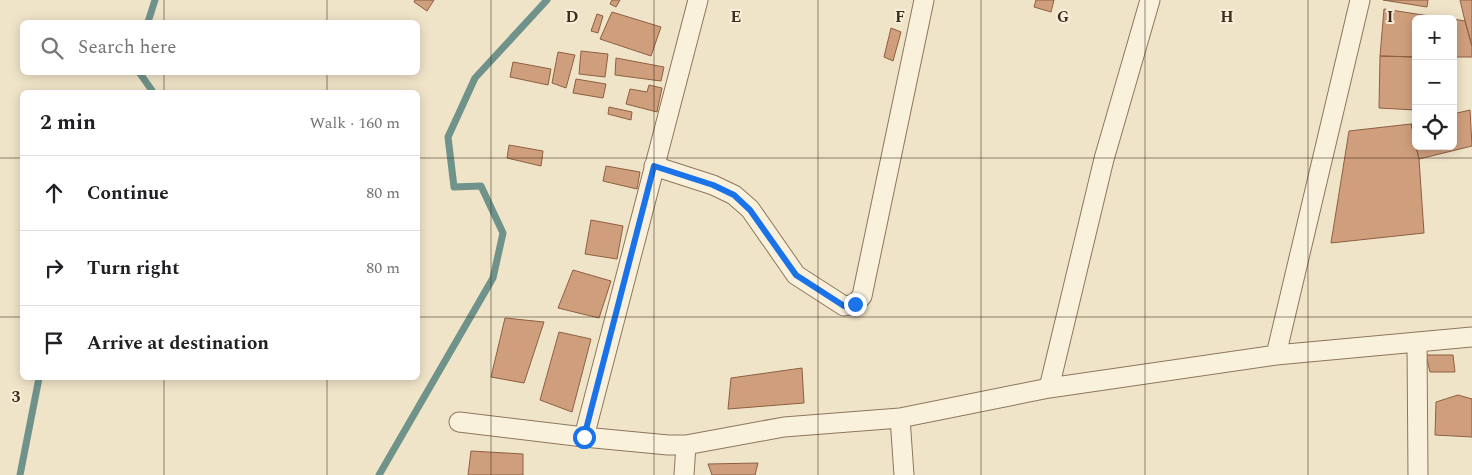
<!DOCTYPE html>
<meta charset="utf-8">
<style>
:root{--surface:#fff;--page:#f6f6f6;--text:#202124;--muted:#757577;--line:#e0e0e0}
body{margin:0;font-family:Spectral,serif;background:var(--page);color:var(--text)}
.controls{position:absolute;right:15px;top:15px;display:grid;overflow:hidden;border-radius:8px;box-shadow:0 2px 12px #0003}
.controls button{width:45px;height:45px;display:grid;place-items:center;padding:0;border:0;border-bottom:1px solid var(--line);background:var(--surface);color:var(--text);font:25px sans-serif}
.stop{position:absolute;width:15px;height:15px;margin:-11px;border:4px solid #1a73e8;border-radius:50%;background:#fff}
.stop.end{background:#1a73e8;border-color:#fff;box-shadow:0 1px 5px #0008}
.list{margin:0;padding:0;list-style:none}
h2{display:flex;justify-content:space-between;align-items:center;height:65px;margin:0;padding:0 20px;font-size:21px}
h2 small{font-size:16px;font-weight:400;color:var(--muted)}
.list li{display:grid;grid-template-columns:32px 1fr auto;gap:15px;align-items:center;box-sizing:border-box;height:75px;padding:0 20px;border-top:1px solid var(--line)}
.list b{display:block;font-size:19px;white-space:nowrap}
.list em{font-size:16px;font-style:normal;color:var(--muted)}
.icon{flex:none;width:28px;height:28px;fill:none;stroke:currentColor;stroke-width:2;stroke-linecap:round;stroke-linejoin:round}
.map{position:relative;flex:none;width:1472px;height:475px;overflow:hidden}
.search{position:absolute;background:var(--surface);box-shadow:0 2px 12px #0003;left:20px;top:20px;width:400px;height:55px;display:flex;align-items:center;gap:12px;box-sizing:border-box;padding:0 18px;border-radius:8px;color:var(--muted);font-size:19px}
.panel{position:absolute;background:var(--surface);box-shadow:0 2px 12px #0003;left:20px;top:90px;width:400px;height:290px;border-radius:8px}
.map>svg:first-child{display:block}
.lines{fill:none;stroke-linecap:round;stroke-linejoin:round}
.stream{stroke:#6f938a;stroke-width:7}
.building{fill:#cf9f7d;stroke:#8d5f41}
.street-casing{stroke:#8d765c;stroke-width:21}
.street{stroke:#faf1dc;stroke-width:19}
.route{stroke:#1a73e8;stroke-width:6}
.grid{fill:none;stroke:#3d2e20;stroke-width:1;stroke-opacity:0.55}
.grid-label{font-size:16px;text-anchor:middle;font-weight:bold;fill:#3d2e20;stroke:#f7eed8;stroke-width:4;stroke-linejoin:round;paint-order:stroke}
</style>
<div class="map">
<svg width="1472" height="475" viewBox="0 0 1472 475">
<rect width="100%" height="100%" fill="#f0e4c8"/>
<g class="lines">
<path class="stream" d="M148 22 155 0
M139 72 153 92
M20 475 39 378
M379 475 493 278 503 233 481 186 454 187 448 137 475 78 547 0"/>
</g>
<path class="building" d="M415 0H434L427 11 414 2Z
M612 0H620L616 7 610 4Z
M1036 0H1054L1051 12 1034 7Z
M1383 0H1428L1427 7Z
M1460 0H1472V46L1465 21Z
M1384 9 1449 19H1416V57L1380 56Z
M612 12 661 27 651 56 600 39Z
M597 14 603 16 598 33 591 31Z
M1453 19 1465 21 1472 46V57H1453Z
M891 28 901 32 893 61 884 57Z
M581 51 608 54 605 77 579 74Z
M558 52 575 55 566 88 552 83Z
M1380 56 1416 57 1415 110 1379 108Z
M616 58 664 67 661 81 615 75Z
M513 62 551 69 548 85 510 77Z
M576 79 606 84 603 98 573 93Z
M649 85 662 88 657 112 626 104 630 89 647 92Z
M609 107 632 112 631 120 608 114Z
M1470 110 1472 146 1419 159 1416 146H1453V114Z
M1416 123V144L1411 124Z
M1411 124 1419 159 1424 233 1331 243 1349 131Z
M509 145 543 151 541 166 507 158Z
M606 166 640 172 637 189 603 181Z
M591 220 623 226 617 259 585 254Z
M573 270 611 281 599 318 558 308Z
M505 318 544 322 524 383 491 377Z
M559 332 591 339 572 412 540 400Z
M1426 355H1453L1455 372H1430Z
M802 368 804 403 728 409 731 378Z
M1458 395 1472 399V437L1435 435 1436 402Z
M471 451 523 454V475H468Z
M758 463 755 475H712L708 464Z"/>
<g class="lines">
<g class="street-casing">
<path id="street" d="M654 166 713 185 734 195 750 209 796 275 844 306 855 304 862 296 924 0
M1417 342 1418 475
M1276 355 1360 0
M1049 388 1104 159 1150 0
M900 418 904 475
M459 422 584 437 668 445H686L784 427 900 418 1049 388 1276 355 1472 337
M584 437 698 0
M684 475 686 445"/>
</g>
<use href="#street" class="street"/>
</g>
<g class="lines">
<path class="route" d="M584 437 654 166 713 185 734 195 750 210 796 275 844 306 855 304"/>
</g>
<path class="grid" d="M164 0V22M327 0V22M491 0V475M654 0V475M818 0V475M981 0V475M1145 0V475M1308 0V475M164 72V92M327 72V92M0 158H22M418 158H1472M0 317H22M418 317H1472M164 378V475M327 378V475"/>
<g class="grid-label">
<text x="572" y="22">D</text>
<text x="736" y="22">E</text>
<text x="900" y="22">F</text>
<text x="1063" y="22">G</text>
<text x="1227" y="22">H</text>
<text x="1390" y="22">I</text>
<text x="16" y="402">3</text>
</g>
</svg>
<div class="controls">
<button>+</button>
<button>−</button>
<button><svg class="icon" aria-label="locate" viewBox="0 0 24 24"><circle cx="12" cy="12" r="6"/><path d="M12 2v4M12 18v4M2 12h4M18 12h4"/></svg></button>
</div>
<div class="stop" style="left:584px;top:437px"></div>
<div class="stop end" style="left:855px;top:304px"></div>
<div class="search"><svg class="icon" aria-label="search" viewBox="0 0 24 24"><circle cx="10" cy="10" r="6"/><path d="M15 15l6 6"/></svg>Search here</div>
<section class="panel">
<h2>2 min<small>Walk · 160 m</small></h2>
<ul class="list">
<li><svg class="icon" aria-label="ahead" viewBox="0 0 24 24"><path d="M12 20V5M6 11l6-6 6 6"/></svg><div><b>Continue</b></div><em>80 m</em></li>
<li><svg class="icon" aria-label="right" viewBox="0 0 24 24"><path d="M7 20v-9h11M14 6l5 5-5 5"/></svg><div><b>Turn right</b></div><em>80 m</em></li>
<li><svg class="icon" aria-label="arrive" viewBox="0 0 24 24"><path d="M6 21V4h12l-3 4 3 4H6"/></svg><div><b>Arrive at destination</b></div></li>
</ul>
</section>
</div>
